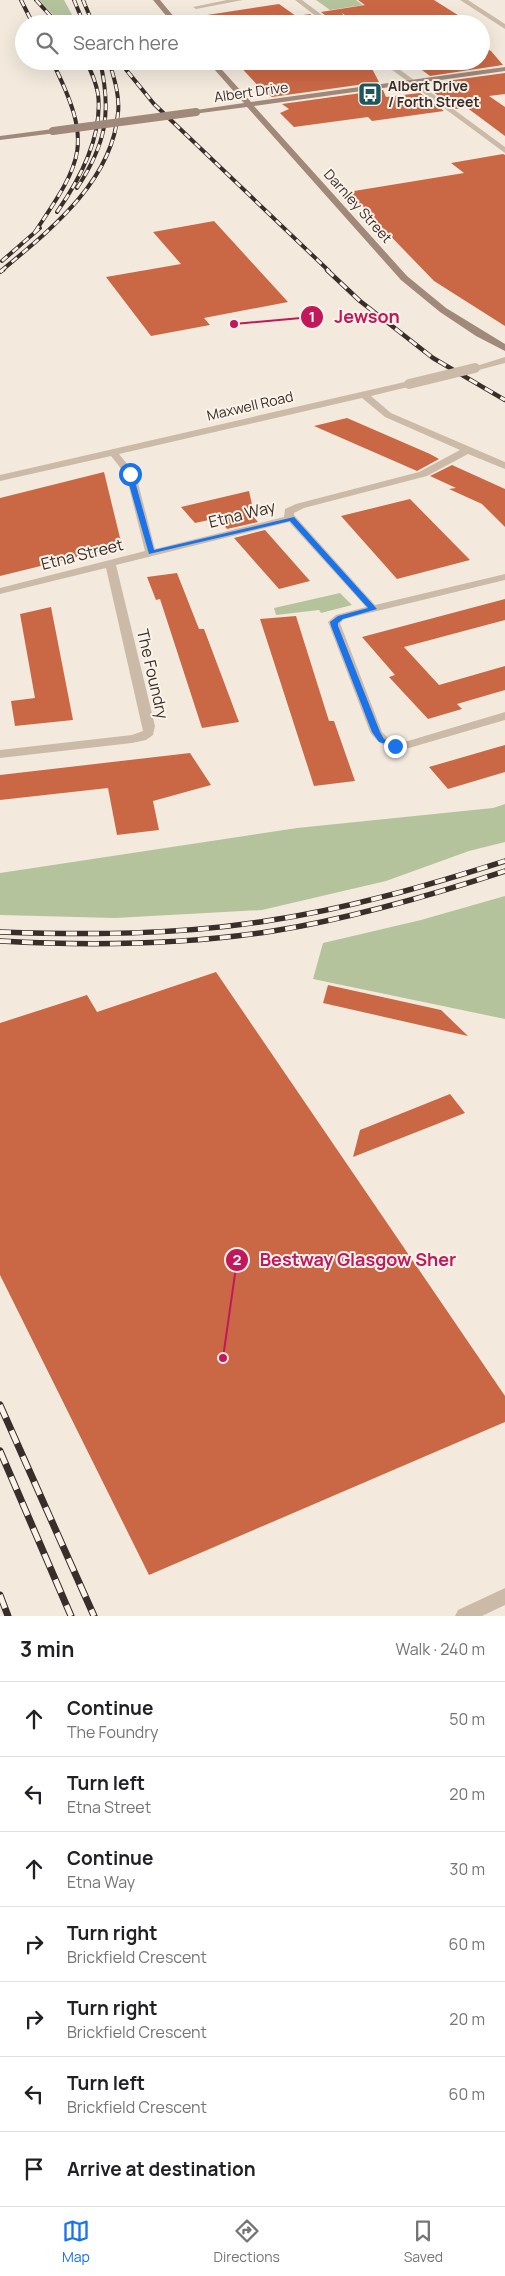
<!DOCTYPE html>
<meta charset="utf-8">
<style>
:root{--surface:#fff;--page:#f6f6f6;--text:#202124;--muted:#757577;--line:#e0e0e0;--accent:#1a73e8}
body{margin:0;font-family:Manrope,sans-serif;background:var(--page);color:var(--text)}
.stop{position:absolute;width:15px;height:15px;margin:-11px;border:4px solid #1a73e8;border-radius:50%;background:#fff}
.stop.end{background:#1a73e8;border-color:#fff;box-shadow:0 1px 5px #0008}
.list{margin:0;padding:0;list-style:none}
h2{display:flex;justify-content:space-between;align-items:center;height:65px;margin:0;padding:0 20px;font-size:21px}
h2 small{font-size:16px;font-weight:400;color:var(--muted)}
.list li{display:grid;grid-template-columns:32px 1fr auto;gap:15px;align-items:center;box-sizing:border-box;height:75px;padding:0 20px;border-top:1px solid var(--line)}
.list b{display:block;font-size:19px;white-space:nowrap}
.list p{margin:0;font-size:16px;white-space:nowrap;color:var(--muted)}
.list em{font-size:16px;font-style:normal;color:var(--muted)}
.icon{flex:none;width:28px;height:28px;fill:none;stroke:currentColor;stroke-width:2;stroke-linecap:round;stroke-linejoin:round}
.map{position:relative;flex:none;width:505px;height:1616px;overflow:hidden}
.search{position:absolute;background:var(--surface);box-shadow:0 5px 20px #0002;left:15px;right:15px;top:15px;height:55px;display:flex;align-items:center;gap:12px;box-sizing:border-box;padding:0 18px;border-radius:28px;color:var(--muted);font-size:19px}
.sheet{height:590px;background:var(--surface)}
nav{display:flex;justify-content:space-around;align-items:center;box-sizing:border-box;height:70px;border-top:1px solid var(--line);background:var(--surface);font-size:14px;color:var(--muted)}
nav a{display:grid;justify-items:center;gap:2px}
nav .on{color:var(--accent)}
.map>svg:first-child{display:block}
.green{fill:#b5c39d}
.building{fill:#ca6845}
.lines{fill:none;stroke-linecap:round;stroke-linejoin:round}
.street{fill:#ccbaa9;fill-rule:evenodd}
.secondary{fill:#a0897a;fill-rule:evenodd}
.rail-far3-casing{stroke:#392e29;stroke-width:4}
.rail-far2-casing{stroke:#392e29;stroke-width:4.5}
.rail-far1-casing{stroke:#392e29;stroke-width:5.5}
.rail-casing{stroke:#392e29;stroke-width:7}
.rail-far3{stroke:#fbf3ea;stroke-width:2.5;stroke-dasharray:7;stroke-linecap:butt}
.rail-far2{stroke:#fbf3ea;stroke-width:3;stroke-dasharray:9;stroke-linecap:butt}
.rail-far1{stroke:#fbf3ea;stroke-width:4;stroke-dasharray:11;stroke-linecap:butt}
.rail{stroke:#fbf3ea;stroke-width:5;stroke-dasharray:14;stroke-linecap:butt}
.street-bridge{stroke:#ccbaa9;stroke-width:10}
.secondary-bridge{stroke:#a0897a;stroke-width:8}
.route{fill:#1a73e8}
.labels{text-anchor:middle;stroke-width:4;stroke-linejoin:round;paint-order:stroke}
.far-poi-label{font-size:14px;font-weight:bold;fill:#392e29;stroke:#fbf3ea;text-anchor:start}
.far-street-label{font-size:14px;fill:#392e29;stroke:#fbf3ea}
.street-label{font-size:16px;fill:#392e29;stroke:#fbf3ea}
.leader{fill:none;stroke:#c2185b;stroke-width:2}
.callout-dot{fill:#c2185b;stroke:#fbf3ea;stroke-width:2}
.mark-label{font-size:15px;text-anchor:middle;font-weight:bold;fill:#fff}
.callout-label{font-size:18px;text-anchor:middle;font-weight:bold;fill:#c2185b;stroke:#fbf3ea;stroke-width:4;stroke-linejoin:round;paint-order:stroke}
</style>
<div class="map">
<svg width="505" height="1616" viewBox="0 0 505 1616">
<rect width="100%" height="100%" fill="#f3eadd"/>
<path class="green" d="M39 0H64L77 24H62Z
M316 0H356L363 5 330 10Z
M340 593 352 605 321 613 319 610 276 615 274 608Z
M505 804V842L469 851 386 881 262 910 115 918 0 915V873L297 828 493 808Z
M505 896V1019L313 979 323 943 421 920Z"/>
<path class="building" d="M358 0H434L472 24H357L342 13 348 24H336L321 12 365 5Z
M279 4 296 16 310 14 323 24H200L194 17Z
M481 46 491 51 503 65 430 76 410 61H481Z
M235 61H368L379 82 272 97 262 90Z
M505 73V94L489 96 505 107V136L466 107 456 109 432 91 448 89 439 82Z
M383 90 386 97 420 93 444 111 372 121 368 117 294 127 280 113 289 109 282 104Z
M503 154 505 155V326L434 281 348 192 464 173 451 163Z
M214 221 288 302 204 318 210 325 151 336 106 277 181 264 153 232Z
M347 418 430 454 439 459 417 471 314 426Z
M452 465 505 489V527L482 504 449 489 456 488 430 476Z
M104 472 122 546 0 576V498Z
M249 491 253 509 248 511 258 522 227 529 218 518 195 523 181 507Z
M410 499 470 560 397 579 341 516Z
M265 530 310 581 279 589 234 538Z
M177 573 199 629H204L239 722 202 728 160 599 156 600 147 577Z
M505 599V620L404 647 439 685 505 666V690L457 704 462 709 428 719 389 677 395 675 362 637Z
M51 607 73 720 15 726 11 701 35 698 20 614Z
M296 616 329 721H334L355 781 314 786 260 619Z
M505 745V772L448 789 429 767Z
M190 753 211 785 153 801 159 830 117 835 108 788 0 800V775Z
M216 972 505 1396V1422L149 1575 0 1275V1023L87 995 97 1012Z
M328 985 441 1010 468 1036 323 1003Z
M450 1094 465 1113 353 1157 360 1130Z"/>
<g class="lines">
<path class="street" d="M227 0H243L196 9 193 7Z
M295 0H302L334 24H326Z
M460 0H468L505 24V29Z
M380 61H388L505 147V153Z
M505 357V363L475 371 470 368Z
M409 381 414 384 412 386 371 396 391 413 505 462V469L468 454 427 476 304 508 294 513V515L375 605 505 574V580L344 619 340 623 382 732 390 740 408 741 505 712V720L409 748C392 750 380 747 370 732L328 622 336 615 366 607 289 522 116 565 155 726 153 735 146 740 132 743 0 758V750L132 735 143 731 106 568 0 594V588L145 551 126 475 111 456 0 481V475ZM362 398 385 417 460 450 419 472 296 504 285 509 284 517 155 549 136 475 119 454Z
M505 1588V1605L482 1616H455L458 1610Z"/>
<path class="secondary" d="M153 0H160L180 24H173Z
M207 61H214L251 102 505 67V71L254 106 407 276 446 308 505 344V351L476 336 440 312 401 280 247 107 193 114V110H196L244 103Z
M53 129H56V133L0 140V136Z"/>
<g class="rail-far3-casing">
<path id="rail-far3" d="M21 0 33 24
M36 0 58 24
M74 0 84 24
M83 0 93 24
M119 61 154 104 329 271
M77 188C106 144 112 113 100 61
M57 212C80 179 103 136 98 94 96 82 91 71 86 61
M35 232C84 159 93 144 52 61
M2 261 40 228
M1 271C50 230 112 182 118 113 120 96 114 78 109 61"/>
</g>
<g class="rail-far2-casing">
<path id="rail-far2" d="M327 270 360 301 433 358 505 400
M0 272 3 270"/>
</g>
<g class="rail-far1-casing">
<path id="rail-far1" d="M0 932C89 935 178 935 266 921 347 909 426 886 505 861
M0 941C91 946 183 945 273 931 352 918 429 896 505 871"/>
</g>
<g class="rail-casing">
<path id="rail" d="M0 1405 94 1616
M0 1451 71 1616
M0 1595 8 1616"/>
</g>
<use href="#rail-far3" class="rail-far3"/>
<use href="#rail-far2" class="rail-far2"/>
<use href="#rail-far1" class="rail-far1"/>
<use href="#rail" class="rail"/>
<path class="street-bridge" d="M409 384 475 368"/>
<path class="secondary-bridge" d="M53 131 196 112"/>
</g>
<path class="route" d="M130 472 133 474 154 550 294 517 377 609 343 619 338 623V626L380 732 384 739 398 744V747L379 742 372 732 331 626 330 622 338 616 368 608 290 521 149 554 126 474Z"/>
<defs>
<g id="bus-square" transform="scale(1.25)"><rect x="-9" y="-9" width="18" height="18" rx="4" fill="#1d575c" stroke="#fbf3ea"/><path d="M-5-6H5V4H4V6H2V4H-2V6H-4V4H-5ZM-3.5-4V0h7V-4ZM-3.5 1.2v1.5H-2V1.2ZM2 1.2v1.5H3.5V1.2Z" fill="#fff"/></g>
</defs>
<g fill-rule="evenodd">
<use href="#bus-square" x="370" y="94"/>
</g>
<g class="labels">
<g class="far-poi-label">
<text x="388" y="91">Albert Drive<tspan x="388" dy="16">/ Forth Street</tspan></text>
</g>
<g class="far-street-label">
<text transform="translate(251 92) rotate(-8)" y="5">Albert Drive</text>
<text transform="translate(358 206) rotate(48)" y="5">Darnley Street</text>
<text transform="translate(250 406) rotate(-13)" y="5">Maxwell Road</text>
</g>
<g class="street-label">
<text transform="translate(242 514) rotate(-14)" y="6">Etna Way</text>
<text transform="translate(82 554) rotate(-14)" y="6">Etna Street</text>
<text transform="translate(153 674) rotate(77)" y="6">The Foundry</text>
</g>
</g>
<path class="leader" d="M234 324L312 317M223 1358L237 1260"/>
<g class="callout-dot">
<circle cx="234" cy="324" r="5"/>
<circle cx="223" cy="1358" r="5"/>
<circle cx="312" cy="317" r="12"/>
<circle cx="237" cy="1260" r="12"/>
</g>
<g class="mark-label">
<text x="312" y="322">1</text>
<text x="237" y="1265">2</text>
</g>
<g class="callout-label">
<text x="367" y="323">Jewson</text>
<text x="358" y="1266">Bestway Glasgow Sher</text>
</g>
</svg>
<div class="stop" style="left:130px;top:474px"></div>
<div class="stop end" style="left:395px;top:746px"></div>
<div class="search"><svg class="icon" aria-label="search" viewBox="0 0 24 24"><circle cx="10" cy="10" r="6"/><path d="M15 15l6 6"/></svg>Search here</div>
</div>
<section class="sheet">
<h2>3 min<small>Walk · 240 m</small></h2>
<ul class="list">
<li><svg class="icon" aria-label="ahead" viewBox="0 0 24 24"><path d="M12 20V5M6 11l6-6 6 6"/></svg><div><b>Continue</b><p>The Foundry</p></div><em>50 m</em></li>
<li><svg class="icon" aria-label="left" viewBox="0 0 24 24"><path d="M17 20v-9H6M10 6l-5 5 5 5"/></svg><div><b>Turn left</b><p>Etna Street</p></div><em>20 m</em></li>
<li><svg class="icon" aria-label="ahead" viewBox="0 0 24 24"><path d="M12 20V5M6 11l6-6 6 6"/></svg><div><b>Continue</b><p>Etna Way</p></div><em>30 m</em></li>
<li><svg class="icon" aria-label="right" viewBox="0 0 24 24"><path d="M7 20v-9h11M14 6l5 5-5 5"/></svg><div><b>Turn right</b><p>Brickfield Crescent</p></div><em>60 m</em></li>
<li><svg class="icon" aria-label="right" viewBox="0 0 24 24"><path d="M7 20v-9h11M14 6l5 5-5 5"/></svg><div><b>Turn right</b><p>Brickfield Crescent</p></div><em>20 m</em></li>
<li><svg class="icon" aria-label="left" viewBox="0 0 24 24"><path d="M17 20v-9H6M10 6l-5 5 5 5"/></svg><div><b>Turn left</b><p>Brickfield Crescent</p></div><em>60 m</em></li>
<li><svg class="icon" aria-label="arrive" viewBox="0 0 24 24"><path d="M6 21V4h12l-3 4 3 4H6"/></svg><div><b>Arrive at destination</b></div></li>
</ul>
</section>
<nav>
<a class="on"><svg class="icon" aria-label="map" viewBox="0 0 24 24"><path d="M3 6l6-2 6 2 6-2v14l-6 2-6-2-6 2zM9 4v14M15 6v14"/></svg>Map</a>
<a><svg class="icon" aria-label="directions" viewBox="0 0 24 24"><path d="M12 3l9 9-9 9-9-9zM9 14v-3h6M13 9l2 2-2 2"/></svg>Directions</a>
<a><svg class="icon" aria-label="saved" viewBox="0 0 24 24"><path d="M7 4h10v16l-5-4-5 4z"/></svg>Saved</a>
</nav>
